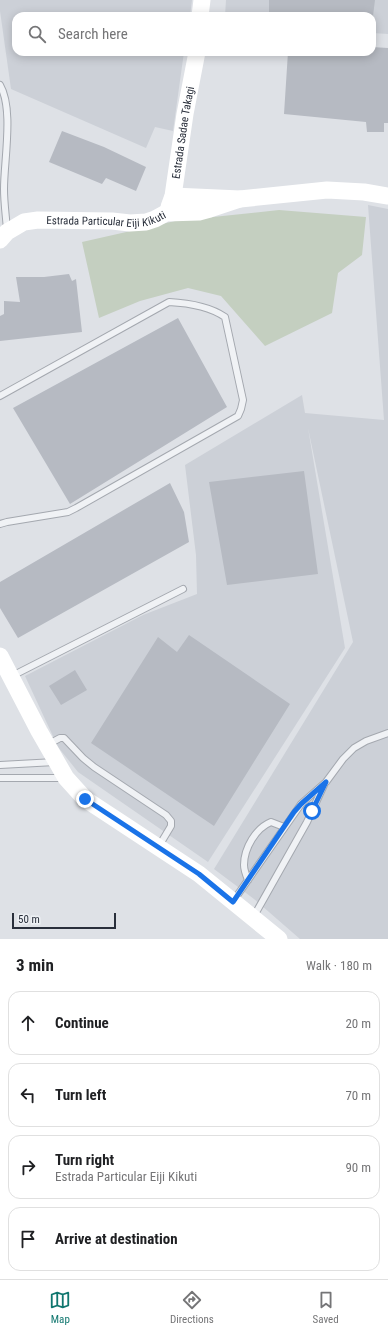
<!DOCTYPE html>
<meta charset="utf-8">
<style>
:root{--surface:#fff;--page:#f2f2f2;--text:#202124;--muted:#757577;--line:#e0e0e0;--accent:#0f766e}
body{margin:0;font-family:"Roboto Condensed",sans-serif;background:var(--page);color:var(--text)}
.scale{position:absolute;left:12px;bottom:10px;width:104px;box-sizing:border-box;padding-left:4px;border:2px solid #292f3b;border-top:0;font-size:11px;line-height:14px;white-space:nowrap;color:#292f3b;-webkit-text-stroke:3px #edf0f4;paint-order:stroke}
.stop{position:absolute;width:12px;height:12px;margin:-9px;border:3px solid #1a73e8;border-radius:50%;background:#fff}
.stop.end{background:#1a73e8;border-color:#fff;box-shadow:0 1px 4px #0008}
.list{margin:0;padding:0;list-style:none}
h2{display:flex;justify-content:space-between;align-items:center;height:52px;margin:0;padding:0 16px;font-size:17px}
h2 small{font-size:13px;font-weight:400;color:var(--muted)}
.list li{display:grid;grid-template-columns:26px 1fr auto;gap:12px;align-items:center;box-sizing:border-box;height:64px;margin:0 8px 8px;padding:0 8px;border:1px solid var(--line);border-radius:12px}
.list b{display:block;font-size:15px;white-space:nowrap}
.list p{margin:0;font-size:13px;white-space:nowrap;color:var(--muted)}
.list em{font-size:13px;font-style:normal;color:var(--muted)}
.icon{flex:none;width:22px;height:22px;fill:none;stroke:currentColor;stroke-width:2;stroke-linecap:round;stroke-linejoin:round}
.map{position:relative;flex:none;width:388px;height:939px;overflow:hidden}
.search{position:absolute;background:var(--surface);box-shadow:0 2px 10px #0003;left:12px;right:12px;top:12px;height:44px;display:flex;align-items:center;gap:10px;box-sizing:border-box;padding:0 14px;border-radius:12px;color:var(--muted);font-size:15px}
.sheet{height:340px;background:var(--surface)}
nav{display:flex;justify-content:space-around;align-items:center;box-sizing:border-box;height:56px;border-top:1px solid var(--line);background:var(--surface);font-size:11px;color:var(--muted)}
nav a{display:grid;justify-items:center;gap:2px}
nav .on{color:var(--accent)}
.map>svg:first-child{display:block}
.built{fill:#ccd0d7}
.green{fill:#c4cfc0}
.building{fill:#b6bac2}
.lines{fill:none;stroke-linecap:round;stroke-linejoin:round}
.lane-casing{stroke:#a4a8af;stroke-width:8}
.lane{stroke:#f0f2f5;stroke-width:6}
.secondary{stroke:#fff;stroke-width:17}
.route{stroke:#1a73e8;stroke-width:5}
.labels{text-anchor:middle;stroke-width:4;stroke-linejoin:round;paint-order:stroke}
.street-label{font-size:11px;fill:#292f3b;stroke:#edf0f4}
</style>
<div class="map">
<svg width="388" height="939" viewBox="0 0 388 939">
<rect width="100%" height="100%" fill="#dee1e6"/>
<path class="built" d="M0 0H192L190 16H16V52H184L173 131 155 127 146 148 11 89 0 11Z
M226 0H388V34L372 33V16H225Z
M368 205 388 209V939H300L254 899 214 869 353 642 308 428 345 648 208 862 78 772 58 747 25 676 143 615 197 594 196 555 185 465 302 395 305 413 384 420Z"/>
<path class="green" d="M279 210 366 217 362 255 338 273 332 313 265 346 221 296 188 288 140 301 99 318 82 242 175 221Z"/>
<path class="building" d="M269 0H375L373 16H298L269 14Z
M372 47 388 48V123H384V132H367L366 122 284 114 288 52H372Z
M62 131 104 147 146 167 136 191 106 178 102 184 49 162Z
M69 274 72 281 76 279 82 332 0 341V316L4 314V301L20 302 16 277H44Z
M178 318 227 407 70 504 13 408Z
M304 471 318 574 227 585 209 482Z
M170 483 184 512 189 542 18 638 0 608V582Z
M189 635 290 704 214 826 91 743 158 637 177 652Z
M75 670 87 690 61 705 49 686Z"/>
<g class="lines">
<g class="lane-casing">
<path id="lane" d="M0 85C14 109 4 160 4 189 4 203 6 216 7 230
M0 396 169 302C188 303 209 306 225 317L243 400 241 409 238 416 76 508 68 512 7 522 0 524
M12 676 183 589
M47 745 60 738H64L83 758 94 767 166 815 171 821V826L159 846
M0 765 55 762
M0 778H62
M248 880C246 875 244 870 244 865 244 848 256 828 271 822L284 827
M234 900 301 804 326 782 343 759 354 748 366 741 388 733
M254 916 307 822 324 785"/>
</g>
<use href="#lane" class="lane"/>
<g class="secondary">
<path d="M200 16 202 0"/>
<path d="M173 196 240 199 327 190 364 192 388 196"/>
<path id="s1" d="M169 207 173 196 185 114 197 52"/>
<path id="s2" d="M0 240 7 232 24 222 38 220 112 221 130 223 146 222 155 219 166 213 199 212 210 209 240 199"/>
<path d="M0 656 39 731 66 778 85 799 199 874 279 939"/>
</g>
</g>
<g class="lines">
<path class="route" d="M85 799 199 874 233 902 294 812 301 804 326 782 312 811"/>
</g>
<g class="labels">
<g class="street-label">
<text dy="4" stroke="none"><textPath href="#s1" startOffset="76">Estrada Sadae Takagi</textPath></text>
<text dy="4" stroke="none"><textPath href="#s2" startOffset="113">Estrada Particular Eiji Kikuti</textPath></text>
</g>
</g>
</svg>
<div class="scale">50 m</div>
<div class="stop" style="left:312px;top:811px"></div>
<div class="stop end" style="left:85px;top:799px"></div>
<div class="search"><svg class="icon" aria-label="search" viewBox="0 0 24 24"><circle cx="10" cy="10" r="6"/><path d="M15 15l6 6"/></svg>Search here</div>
</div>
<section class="sheet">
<h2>3 min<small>Walk · 180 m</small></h2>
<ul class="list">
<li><svg class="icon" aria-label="ahead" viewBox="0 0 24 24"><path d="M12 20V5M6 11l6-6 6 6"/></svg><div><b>Continue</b></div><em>20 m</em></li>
<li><svg class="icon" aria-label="left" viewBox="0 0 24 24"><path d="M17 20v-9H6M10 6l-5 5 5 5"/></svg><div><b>Turn left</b></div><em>70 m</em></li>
<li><svg class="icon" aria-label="right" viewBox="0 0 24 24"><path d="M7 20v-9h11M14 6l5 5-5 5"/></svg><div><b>Turn right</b><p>Estrada Particular Eiji Kikuti</p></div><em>90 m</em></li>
<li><svg class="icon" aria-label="arrive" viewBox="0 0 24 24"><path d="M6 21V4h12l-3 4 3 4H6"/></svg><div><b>Arrive at destination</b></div></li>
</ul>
</section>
<nav>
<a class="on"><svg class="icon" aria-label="map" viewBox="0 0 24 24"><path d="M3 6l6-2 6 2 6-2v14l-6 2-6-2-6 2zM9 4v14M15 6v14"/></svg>Map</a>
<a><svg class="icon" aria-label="directions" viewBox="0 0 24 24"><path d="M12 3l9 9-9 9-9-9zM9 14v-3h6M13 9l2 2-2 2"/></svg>Directions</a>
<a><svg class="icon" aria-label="saved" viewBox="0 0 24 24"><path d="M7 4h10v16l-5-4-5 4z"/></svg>Saved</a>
</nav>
